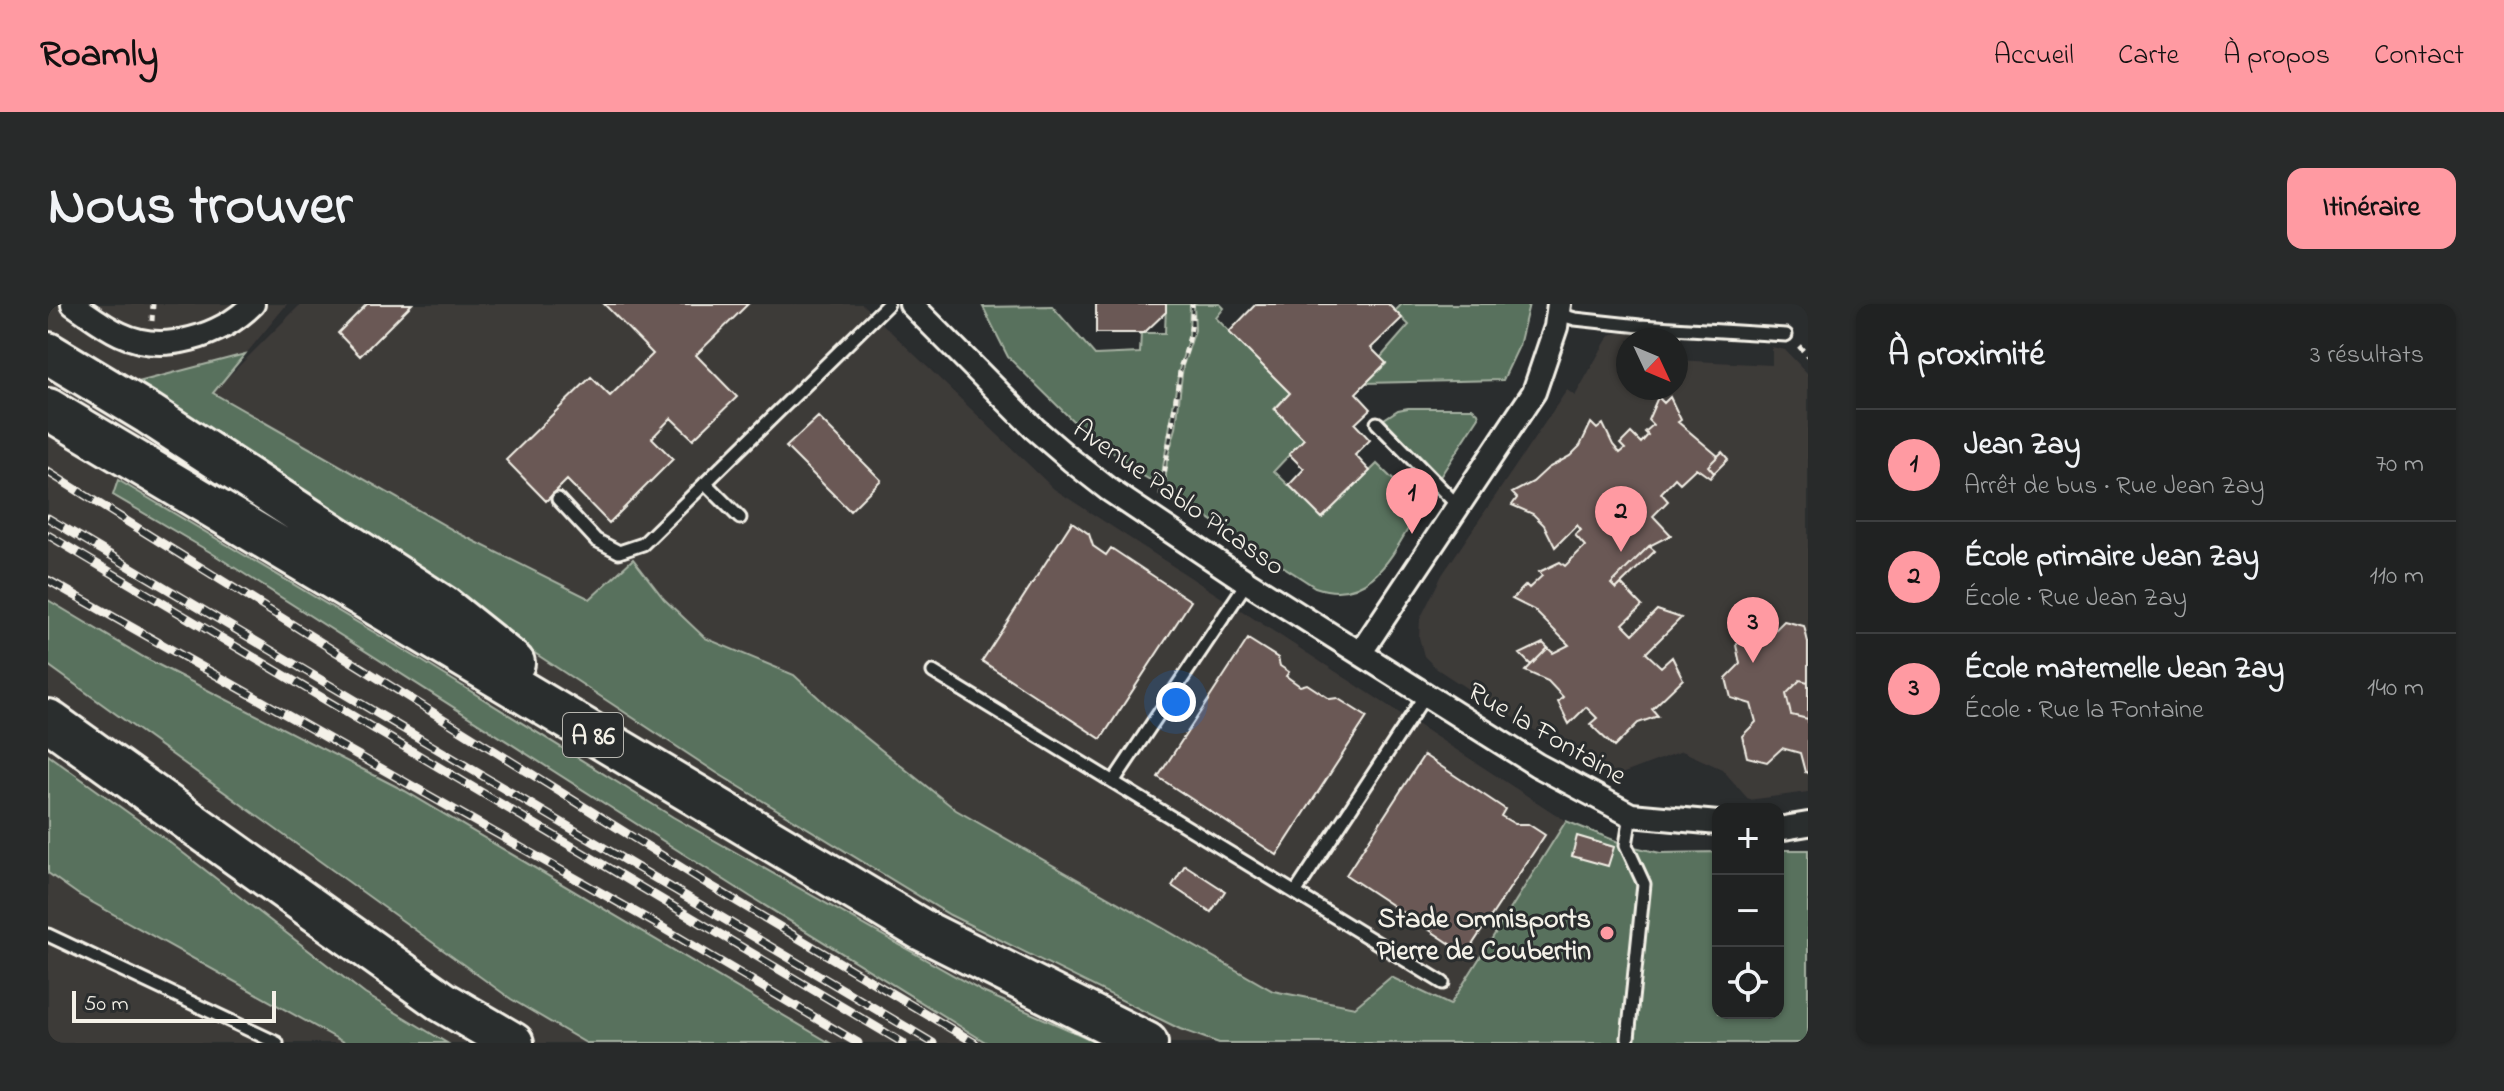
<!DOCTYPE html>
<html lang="fr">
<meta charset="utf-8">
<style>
:root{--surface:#202222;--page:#282a2a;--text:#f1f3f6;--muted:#a2a4a5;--line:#3d3f40;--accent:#ff9aa2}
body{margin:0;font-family:"Indie Flower",sans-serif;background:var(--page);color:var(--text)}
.controls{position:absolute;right:24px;bottom:24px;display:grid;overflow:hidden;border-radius:16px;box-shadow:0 2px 6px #0004}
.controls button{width:72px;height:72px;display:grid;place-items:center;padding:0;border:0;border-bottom:2px solid var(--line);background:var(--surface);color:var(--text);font:40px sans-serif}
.compass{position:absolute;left:1568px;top:24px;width:72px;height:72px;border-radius:50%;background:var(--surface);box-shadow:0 2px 6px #0004;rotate:134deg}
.scale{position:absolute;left:24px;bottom:20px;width:204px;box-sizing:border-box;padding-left:8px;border:4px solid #f4f1e8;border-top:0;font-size:22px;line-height:28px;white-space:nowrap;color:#f4f1e8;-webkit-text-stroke:6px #2a2d2e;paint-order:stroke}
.you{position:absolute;left:1128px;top:398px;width:28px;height:28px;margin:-20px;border:6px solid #fff;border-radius:50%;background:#1a73e8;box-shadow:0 0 0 12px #1a73e833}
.badge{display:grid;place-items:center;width:52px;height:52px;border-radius:50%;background:var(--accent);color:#111;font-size:26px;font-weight:700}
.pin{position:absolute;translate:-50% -66px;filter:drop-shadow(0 2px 4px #0008)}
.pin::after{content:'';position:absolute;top:42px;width:28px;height:24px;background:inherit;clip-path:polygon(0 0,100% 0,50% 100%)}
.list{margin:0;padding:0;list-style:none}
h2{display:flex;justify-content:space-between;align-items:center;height:104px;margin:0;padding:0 32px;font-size:34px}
h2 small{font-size:26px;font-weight:400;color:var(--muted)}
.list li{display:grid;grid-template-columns:52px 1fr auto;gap:24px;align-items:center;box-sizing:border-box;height:112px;padding:0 32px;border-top:2px solid var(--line)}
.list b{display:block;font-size:30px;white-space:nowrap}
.list p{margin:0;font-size:26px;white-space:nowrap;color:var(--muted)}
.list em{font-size:26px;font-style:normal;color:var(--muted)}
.icon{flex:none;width:44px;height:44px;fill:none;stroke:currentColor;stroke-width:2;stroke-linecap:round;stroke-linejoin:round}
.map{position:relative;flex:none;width:1760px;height:739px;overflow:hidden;border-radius:16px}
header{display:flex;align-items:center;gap:48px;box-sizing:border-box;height:112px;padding:0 40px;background:var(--accent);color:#111}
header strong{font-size:38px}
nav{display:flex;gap:44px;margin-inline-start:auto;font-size:28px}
.intro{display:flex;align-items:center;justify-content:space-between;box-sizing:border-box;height:192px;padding:0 48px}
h1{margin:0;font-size:56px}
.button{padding:20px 36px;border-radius:16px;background:var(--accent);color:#111;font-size:28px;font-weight:700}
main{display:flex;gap:48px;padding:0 48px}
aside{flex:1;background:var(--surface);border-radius:16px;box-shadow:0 2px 6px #0004}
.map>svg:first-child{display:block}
.built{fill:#3e3a39}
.green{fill:#59715d;stroke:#a6b1a2;stroke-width:2}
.building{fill:#6b5954;stroke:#f4f1e8;stroke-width:2}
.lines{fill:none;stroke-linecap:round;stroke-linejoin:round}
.lane-casing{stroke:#f4f1e8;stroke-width:17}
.street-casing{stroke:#f4f1e8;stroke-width:28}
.highway-casing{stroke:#f4f1e8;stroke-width:46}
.path{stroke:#f4f1e8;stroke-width:5;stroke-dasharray:6 6;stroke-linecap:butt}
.lane{stroke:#2a2d2e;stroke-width:11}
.street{stroke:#2a2d2e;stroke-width:22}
.highway{stroke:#2a2d2e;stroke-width:40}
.rail-casing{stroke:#f4f1e8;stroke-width:9}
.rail{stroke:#2a2d2e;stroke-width:6;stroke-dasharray:18;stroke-linecap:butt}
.poi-dot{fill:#ff9aa2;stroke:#2a2d2e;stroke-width:3}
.labels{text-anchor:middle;stroke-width:6;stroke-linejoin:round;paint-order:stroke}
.shield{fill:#2a2d2e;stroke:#b7b6b0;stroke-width:2}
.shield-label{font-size:26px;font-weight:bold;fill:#f4f1e8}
.street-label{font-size:28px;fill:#f4f1e8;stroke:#2a2d2e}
.poi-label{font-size:28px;font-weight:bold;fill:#f4f1e8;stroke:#2a2d2e;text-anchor:end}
</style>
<header>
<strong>Roamly</strong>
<nav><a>Accueil</a><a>Carte</a><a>À propos</a><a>Contact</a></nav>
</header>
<div class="intro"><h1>Nous trouver</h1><a class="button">Itinéraire</a></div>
<main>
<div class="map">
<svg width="1760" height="739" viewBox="0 0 1760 739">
<rect width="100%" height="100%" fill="#2a2d2e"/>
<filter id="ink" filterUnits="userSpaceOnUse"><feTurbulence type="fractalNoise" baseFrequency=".0125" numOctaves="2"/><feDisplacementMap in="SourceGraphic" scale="16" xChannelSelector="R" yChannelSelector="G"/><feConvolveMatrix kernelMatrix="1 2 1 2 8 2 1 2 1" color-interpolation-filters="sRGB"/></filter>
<g filter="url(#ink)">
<path class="built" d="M0 0H239L173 80 253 0H814L1006 185 1518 517 1377 739H0Z
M1578 28 1621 31V36H1580V84H1628V56L1724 61V43L1737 46 1760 70V488L1701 496 1674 465 1634 447 1571 471 1563 469 1522 448 1426 389 1389 365 1376 352 1371 333 1372 315 1394 271 1519 86 1527 92 1558 37 1564 30Z"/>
<path class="green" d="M1118 0H1142L1141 31 1131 66 1112 182 1092 170 1024 116 960 53 935 3 1004 2 1047 51 1092 49 1093 29H1117Z
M1146 0H1172L1176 4 1168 14 1242 89 1226 105 1256 135 1226 167 1274 214 1329 160 1373 203C1347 244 1326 303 1267 283L1117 186 1119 155 1128 124 1135 62 1147 26Z
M1354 0H1481L1471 42 1455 76 1318 79 1338 60 1332 54 1361 21 1347 7Z
M197 50 165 89 412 230 542 295 585 255 616 295 657 334 746 371 785 407 908 506 1225 687 1307 703 1343 673 1402 701 1518 517 1578 541 1612 549 1670 548V709H1730V546H1760V739H1171L1132 725 902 611 669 469 79 81Z
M1360 104H1424L1430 109 1431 113 1390 176 1333 117 1350 106Z
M70 176 371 355 625 513 937 689 1051 739H939L703 593 162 248 65 191Z
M0 296 97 354 357 487 782 739H538L463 695 0 361Z
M0 451 121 538 317 690 399 739H297L31 591 0 569Z"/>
<path class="building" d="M319 0H364L312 52 290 29Z
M556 0H700L648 51 689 93 645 135 623 114 604 134 625 155 561 219 519 176 498 197 458 156 543 73 562 92 605 50Z
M1048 0H1118V8L1096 29H1048Z
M1208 0H1340L1354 14 1323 44 1338 59 1308 89 1323 105 1307 120 1322 136 1307 151 1322 167 1274 214 1241 181 1256 165 1241 150 1256 135 1227 105 1242 89 1181 28Z
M1610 93 1616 99 1622 93 1633 116 1630 118 1670 152 1660 162 1666 169 1662 174 1648 164 1632 179 1627 174 1613 189 1620 197 1605 212 1623 231 1601 242 1563 280 1568 285 1573 280 1594 302 1575 320 1585 330 1609 306 1633 314 1598 349 1613 363 1624 353 1635 375 1604 405 1610 412 1590 419 1566 443 1542 420 1549 414 1538 403 1521 420 1510 398 1515 393 1500 377 1477 367 1500 344 1505 349 1521 341 1486 306 1464 295 1478 281 1481 284 1494 272 1491 268 1512 258 1517 262 1537 242 1527 231 1533 226 1529 221 1507 243 1496 221 1485 210 1464 201 1469 194 1464 189 1485 178 1500 164 1522 152 1532 142 1543 119 1549 125 1555 120 1565 141 1572 149 1577 145 1572 140 1583 129 1593 139 1600 131 1597 128 1605 121 1600 116Z
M770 113 833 176 802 207 738 143Z
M1674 148 1680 155 1666 169 1660 162Z
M1024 218 1041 230 1045 242 1058 251 1063 244 1143 297 1053 435 934 357Z
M1601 242 1607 247 1568 285 1563 280Z
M1736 317 1756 322 1760 338V378L1752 376 1738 390 1743 411 1760 415V469L1757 468 1752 449 1734 444 1719 458 1699 453 1694 432 1708 418 1703 400 1683 394 1678 374 1692 360 1688 341 1702 326 1722 331Z
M1200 335 1230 354 1232 362 1241 368 1238 372 1252 382 1259 380 1282 395 1289 394 1319 413 1229 551 1110 473Z
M1495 339 1500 344 1483 361 1472 350Z
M1752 376 1760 378V415L1743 411 1738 390Z
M1376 451 1457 505 1453 512 1467 520H1480L1497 531 1418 650 1298 571Z
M1529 532 1566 543 1560 562 1524 552Z
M1137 561 1177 587 1163 608 1124 582Z"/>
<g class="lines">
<g class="lane-casing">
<path id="lane" d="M1510 10 1527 15 1592 22 1738 31
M1329 119 1410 202
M657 179 692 214
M510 195 548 236 571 248 595 240 840 0
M885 368 1395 679
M1065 478 1199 278
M1247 589 1378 390
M0 631 229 739
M1580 734 1596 580 1578 541 1583 511"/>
</g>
<g class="street-casing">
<path id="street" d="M25 0C40 10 55 22 72 30 115 51 173 32 205 0
M863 0 987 125 1023 156 1060 185 1199 278 1489 461 1583 511 1670 519
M1313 348 1486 88 1508 23 1511 0
M1730 525 1760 520"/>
</g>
<g class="highway-casing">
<path id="highway" d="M0 49 101 110 396 303 466 359
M0 105 874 626 1099 739
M0 416 395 698 465 739"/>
</g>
<path class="path" d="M104 17 105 0
M1751 42 1760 52
M1113 192 1133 61C1141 41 1145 22 1144 0"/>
<use href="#lane" class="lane"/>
<use href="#street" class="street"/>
<use href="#highway" class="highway"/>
<g class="rail-casing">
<path id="rail" d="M0 168 658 579 927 739
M0 214 885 739
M0 231 855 739
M0 276 610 621 810 739"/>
</g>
<use href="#rail" class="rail"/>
</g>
</g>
<circle class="poi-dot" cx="1559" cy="629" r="8"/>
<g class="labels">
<rect class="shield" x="515" y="409" width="60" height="44" rx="6"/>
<g class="shield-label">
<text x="545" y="440">A 86</text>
</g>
<g class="street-label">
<text transform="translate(1132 192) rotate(35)" y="10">Avenue Pablo Picasso</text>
<text transform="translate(1500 428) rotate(30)" y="10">Rue la Fontaine</text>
</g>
<g class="poi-label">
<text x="1543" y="623">Stade Omnisports<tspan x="1543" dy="32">Pierre de Coubertin</tspan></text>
</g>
</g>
</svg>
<div class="controls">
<button>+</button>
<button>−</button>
<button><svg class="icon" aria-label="locate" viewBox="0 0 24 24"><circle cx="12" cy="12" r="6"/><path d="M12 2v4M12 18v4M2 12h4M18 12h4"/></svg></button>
</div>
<svg class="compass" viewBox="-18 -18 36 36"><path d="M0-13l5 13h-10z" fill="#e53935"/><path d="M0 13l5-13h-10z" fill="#a2a4a5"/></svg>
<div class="scale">50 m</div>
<div class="you"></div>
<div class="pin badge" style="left:1364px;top:230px">1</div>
<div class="pin badge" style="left:1573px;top:248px">2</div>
<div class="pin badge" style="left:1705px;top:359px">3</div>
</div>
<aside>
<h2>À proximité<small>3 résultats</small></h2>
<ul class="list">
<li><span class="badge">1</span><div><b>Jean Zay</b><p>Arrêt de bus · Rue Jean Zay</p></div><em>70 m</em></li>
<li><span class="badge">2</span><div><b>École primaire Jean Zay</b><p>École · Rue Jean Zay</p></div><em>110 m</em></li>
<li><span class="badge">3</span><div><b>École maternelle Jean Zay</b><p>École · Rue la Fontaine</p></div><em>140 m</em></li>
</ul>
</aside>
</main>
